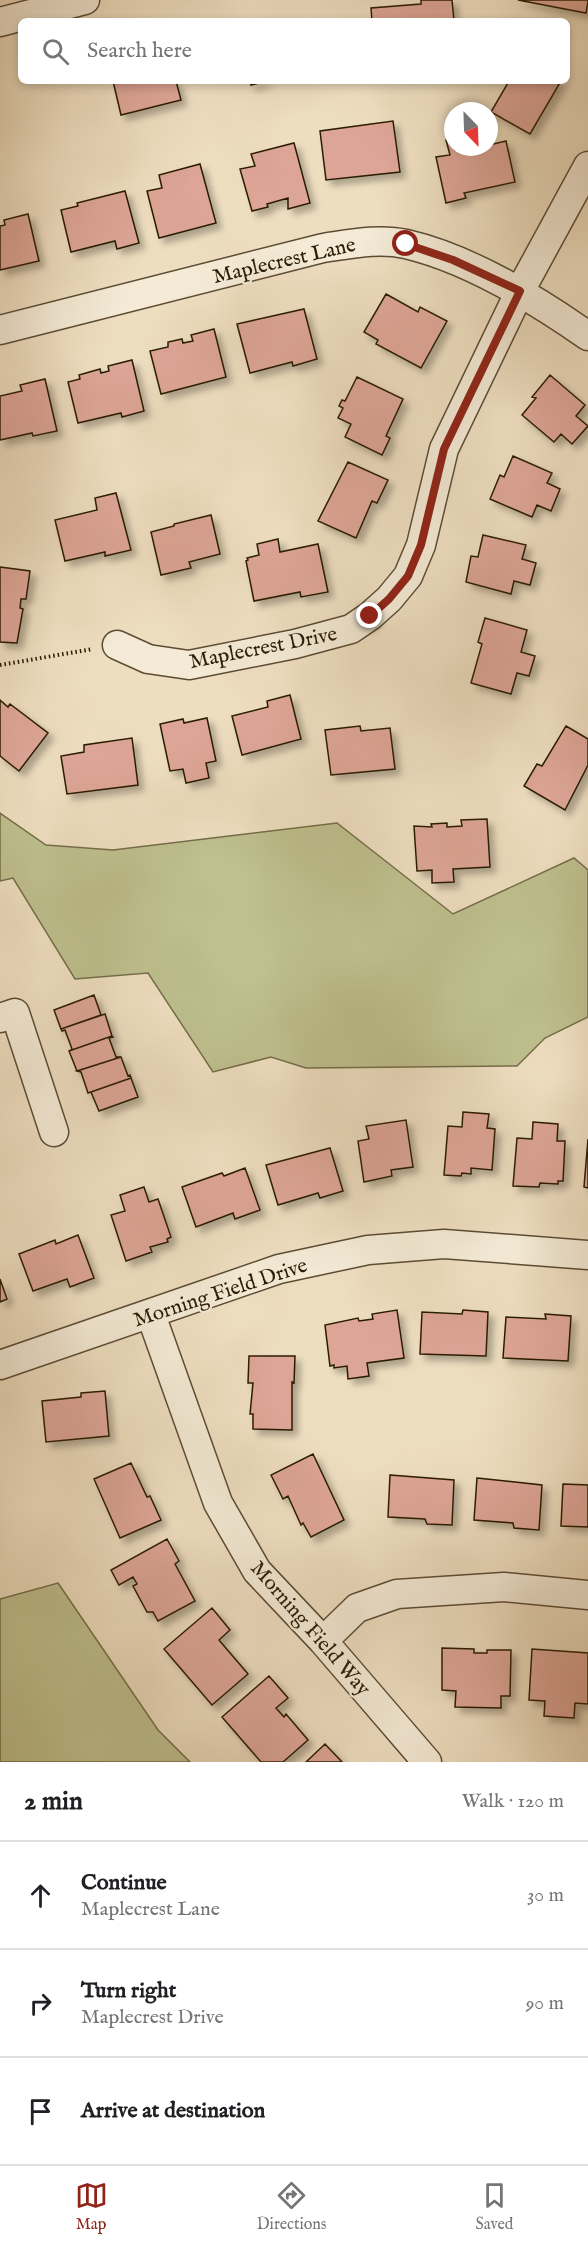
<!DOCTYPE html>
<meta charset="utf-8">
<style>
:root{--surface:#fff;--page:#f6f6f6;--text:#202124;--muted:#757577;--line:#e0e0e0;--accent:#8f2418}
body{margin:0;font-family:"IM FELL English",serif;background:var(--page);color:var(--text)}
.compass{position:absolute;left:444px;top:102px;width:54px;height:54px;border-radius:50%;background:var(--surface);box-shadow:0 3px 9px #0003;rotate:157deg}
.stop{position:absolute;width:18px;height:18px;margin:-14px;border:4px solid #8f2418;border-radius:50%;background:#fff}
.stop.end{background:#8f2418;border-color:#fff;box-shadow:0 2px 6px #0008}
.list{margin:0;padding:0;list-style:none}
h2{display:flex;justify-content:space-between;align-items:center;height:78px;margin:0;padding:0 24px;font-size:26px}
h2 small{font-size:20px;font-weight:400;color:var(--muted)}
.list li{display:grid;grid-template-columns:39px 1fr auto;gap:18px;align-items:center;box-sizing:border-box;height:108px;padding:0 24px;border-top:2px solid var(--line)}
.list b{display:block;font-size:22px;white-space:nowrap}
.list p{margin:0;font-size:20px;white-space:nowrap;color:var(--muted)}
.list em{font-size:20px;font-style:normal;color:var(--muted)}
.icon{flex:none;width:33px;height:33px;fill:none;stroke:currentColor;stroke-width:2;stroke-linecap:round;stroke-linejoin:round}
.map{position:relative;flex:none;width:588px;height:1762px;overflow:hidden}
.search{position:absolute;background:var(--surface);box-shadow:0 3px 9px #0003;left:18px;right:18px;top:18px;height:66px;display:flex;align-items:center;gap:15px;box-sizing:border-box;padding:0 21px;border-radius:9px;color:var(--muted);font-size:22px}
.sheet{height:402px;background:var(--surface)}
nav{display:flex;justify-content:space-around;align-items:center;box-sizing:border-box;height:84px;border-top:2px solid var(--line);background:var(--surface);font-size:16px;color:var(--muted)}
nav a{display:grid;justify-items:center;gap:3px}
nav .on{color:var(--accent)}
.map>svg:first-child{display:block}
.green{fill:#bec08e;stroke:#746e4a;stroke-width:1.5}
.building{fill:#dda596;stroke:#2b1c06;stroke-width:1.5;filter:url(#shadow)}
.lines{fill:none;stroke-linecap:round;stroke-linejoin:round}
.minor-casing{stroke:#5c4c34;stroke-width:31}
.path{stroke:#2b1c06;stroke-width:4;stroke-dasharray:1.5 3;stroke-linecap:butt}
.minor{stroke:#f4ead6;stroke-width:28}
.route{stroke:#8f2418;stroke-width:8}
.labels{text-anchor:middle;stroke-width:4.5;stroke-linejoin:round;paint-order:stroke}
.street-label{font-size:21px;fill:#2b1c06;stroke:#f4ead6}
</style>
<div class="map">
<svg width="588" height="1762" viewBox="0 0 588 1762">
<defs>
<filter id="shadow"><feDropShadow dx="5.5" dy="5.5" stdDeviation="3" flood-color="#0004"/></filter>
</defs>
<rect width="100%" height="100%" fill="#eedec0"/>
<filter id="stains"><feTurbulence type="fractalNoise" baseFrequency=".00333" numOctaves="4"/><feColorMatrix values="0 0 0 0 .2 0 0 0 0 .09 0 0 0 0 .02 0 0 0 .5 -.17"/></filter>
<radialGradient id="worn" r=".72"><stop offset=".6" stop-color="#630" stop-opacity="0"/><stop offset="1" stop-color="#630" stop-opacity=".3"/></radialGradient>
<path class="green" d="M0 813 46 845 113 850 337 823 453 914 574 858 588 870V1017L545 1038 517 1066 306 1068 271 1057 213 1072 148 973 75 979 13 878 0 881Z
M58 1583 158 1730 190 1762H0V1599Z"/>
<path class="building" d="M421 0H452L454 21H372L371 8 421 4Z
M518 0H588V2L586 13Z
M113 81H176L181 100 121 115Z
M250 81H267L251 85Z
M509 81H561L530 134 491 112Z
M393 121 400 172 326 180 320 131Z
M453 139V147L472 148 489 147V145L506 141 515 182 464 193 466 198 446 203 436 157 450 155 446 140Z
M294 143 310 203 288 209V198L267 204 268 207 252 211 240 169 255 166 251 154Z
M200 164 216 223 159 238 147 191 162 188 159 175Z
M125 191 139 243 117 249 115 241 71 252 61 210 78 206 77 203Z
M28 214 39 261 0 270V226L5 225 4 220Z
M386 294 418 312 420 307 447 321 421 368 376 344 378 340 364 332Z
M304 309 317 359 293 366 292 362 250 373 237 324Z
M214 329 226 377 161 394 150 351 168 347V342L182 339 183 343 193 341 191 335Z
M132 360 144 411 122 417 121 413 78 423 68 382 80 379 79 375 100 369 101 373 109 371 108 366Z
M550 375 585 405 576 416 588 426 572 444 561 434 554 442 522 415 536 398 532 397Z
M357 377 403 399 386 436 390 438 382 455 345 437 351 424 338 418 343 408 339 406 342 400 345 401Z
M45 379 57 431 33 436 32 433 0 440V396L22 391 20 385Z
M513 456 552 473 547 483 560 489 551 511 537 505 532 517 490 499 500 475 504 477Z
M348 462 388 480 377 503 372 501 356 538 318 521Z
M116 493 131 550 105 556V552L65 561 55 520 97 510 95 498Z
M211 515 220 554 189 562 191 568 161 575 151 532 174 526V524Z
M483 535 526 545 522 559 536 563 530 585 514 581 511 594 466 582 471 556 478 557Z
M278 539 280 552 318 544 328 592 301 597 300 592 254 601 246 561 248 560 247 558 259 555 257 544Z
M0 567 30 571 26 599H21L20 608 23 609 17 643 0 642Z
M485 618 527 630 521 652 535 656 529 676 517 673 511 694 471 683 482 644 478 642Z
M290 695 301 739 242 755 232 716 268 707 267 701Z
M0 700 8 707 10 704 48 733 19 771 0 756Z
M207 718 216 761 206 763 209 778 186 783 183 769 170 771 160 724 183 719 184 723Z
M360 726 361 731 390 728 395 769 331 775 325 730Z
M566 726 588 739V765L565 810 524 786 537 764 542 766Z
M132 738 138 785 67 794 61 756 84 752V745Z
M487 819 490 867 453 869 454 882 432 883V870L417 871 414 826 432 827 431 824 447 823V827L462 826 461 820Z
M94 995 101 1015 61 1029 54 1010Z
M105 1014 112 1036 69 1051 72 1049 65 1030 62 1031 61 1029Z
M112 1036 113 1037 109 1038 116 1057H121L77 1071 69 1051Z
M121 1057 128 1076 130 1075 131 1078 88 1093 81 1072 77 1071Z
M131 1078 138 1097 99 1111 91 1092Z
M463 1112 489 1114 487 1128 495 1129 492 1170 471 1168V1174L462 1173 461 1176 444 1175 448 1126 462 1127Z
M406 1120 413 1167 391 1170 392 1176 364 1182 358 1141 369 1139 366 1126Z
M533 1122 558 1124 557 1141H565L563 1181H558V1184L540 1183 539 1187 513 1186 517 1138 532 1139Z
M588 1139V1188L584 1187Z
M330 1148 343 1191 320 1198 318 1193 278 1205 266 1165Z
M245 1168 260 1210 235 1219 233 1213 196 1227 182 1187 222 1173 224 1176Z
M144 1187 149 1202 158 1199 171 1237 167 1239 168 1242 150 1247 152 1252 126 1261 111 1215 125 1211 120 1195Z
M78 1235 94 1278 70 1287 67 1279 33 1291 19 1254 55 1240 56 1244Z
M0 1279 7 1299 0 1302Z
M397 1310 404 1358 367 1363 369 1376 348 1379 347 1366 334 1368V1365L330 1366 325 1325 358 1318 359 1321 373 1319 372 1314Z
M463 1310 488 1312 486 1356 420 1354 422 1312 462 1314Z
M545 1314 571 1316 568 1361 503 1358 506 1317 546 1319Z
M249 1356H295L294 1383 292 1382V1430L253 1429V1414H250L253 1383H248Z
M105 1391 109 1436 46 1442 42 1401 81 1397V1393Z
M313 1454 344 1520 311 1537 303 1523 301 1525 288 1496 283 1499 271 1475Z
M131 1463 147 1497 150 1496 161 1520 120 1538 94 1479Z
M390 1475 454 1480 452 1525 427 1524 425 1519 388 1517Z
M477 1478 542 1485 539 1530 514 1528 513 1523 474 1520Z
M563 1484 588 1485V1527L561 1526Z
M167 1539 179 1561 175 1564 195 1601 158 1621 153 1612H147L133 1586 137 1584 133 1577 119 1585 111 1570Z
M212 1608 230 1630 219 1640 248 1674 212 1705 164 1649Z
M442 1648 474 1649V1653H487V1650H511L510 1696H501V1708L455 1707 456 1691 442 1690Z
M532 1649 588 1653V1704L575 1703 574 1718 544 1716 545 1701 529 1700Z
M269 1676 288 1698 276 1708 284 1717 286 1714 308 1740 283 1762H261L222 1717Z
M325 1744 342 1762H306Z"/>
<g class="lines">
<g class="minor-casing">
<path id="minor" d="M0 22 85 0
M0 330 323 248C351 244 379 238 406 244 470 259 535 299 588 336
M117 645 148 659 189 665 295 644 351 629 370 616 389 599 408 576 421 545 444 449 520 291 588 166
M0 1018 15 1013 54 1132
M151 1315 218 1503 257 1571 323 1641 427 1762
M0 1365 279 1269 368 1250 444 1244 588 1255
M323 1641 357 1608 397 1594 504 1587 588 1595"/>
</g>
<path class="path" d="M0 665 93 649"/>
<use href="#minor" class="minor"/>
</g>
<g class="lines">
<path class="route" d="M370 616 389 599 408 576 421 545 444 449 520 291 453 260 406 244"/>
</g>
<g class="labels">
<g class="street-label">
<text transform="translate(284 260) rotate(-13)" y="7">Maplecrest Lane</text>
<text transform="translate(263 647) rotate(-11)" y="7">Maplecrest Drive</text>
<text transform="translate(220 1292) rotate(-18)" y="7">Morning Field Drive</text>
<text transform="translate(311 1628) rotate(49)" y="7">Morning Field Way</text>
</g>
</g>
<rect width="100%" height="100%" filter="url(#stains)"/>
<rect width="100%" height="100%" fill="url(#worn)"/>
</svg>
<svg class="compass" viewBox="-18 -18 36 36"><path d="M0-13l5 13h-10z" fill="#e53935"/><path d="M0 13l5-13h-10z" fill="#757577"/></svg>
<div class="stop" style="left:406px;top:244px"></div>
<div class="stop end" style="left:370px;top:616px"></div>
<div class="search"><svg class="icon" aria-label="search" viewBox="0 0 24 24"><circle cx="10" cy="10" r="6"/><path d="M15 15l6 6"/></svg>Search here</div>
</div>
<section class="sheet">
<h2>2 min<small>Walk · 120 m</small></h2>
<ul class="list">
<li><svg class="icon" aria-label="ahead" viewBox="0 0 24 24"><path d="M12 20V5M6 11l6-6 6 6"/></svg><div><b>Continue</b><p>Maplecrest Lane</p></div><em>30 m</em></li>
<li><svg class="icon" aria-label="right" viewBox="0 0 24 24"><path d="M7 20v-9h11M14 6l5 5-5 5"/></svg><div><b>Turn right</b><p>Maplecrest Drive</p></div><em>90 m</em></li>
<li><svg class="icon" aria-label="arrive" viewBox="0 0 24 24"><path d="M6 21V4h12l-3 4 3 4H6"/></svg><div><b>Arrive at destination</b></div></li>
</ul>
</section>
<nav>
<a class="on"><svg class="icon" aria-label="map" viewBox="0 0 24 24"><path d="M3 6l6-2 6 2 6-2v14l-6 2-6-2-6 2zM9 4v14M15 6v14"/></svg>Map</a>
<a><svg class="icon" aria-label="directions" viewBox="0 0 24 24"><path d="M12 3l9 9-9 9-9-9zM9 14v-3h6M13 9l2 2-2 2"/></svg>Directions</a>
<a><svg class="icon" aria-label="saved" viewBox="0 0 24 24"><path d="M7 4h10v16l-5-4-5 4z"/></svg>Saved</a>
</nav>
